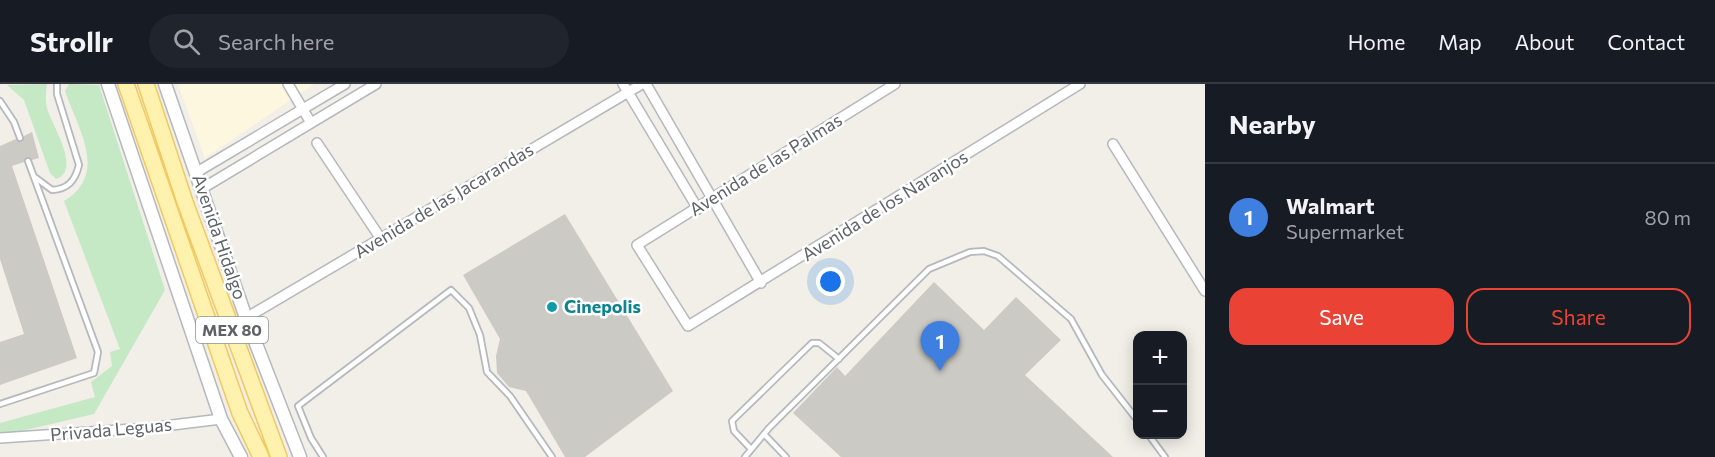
<!DOCTYPE html>
<meta charset="utf-8">
<style>
:root{--surface:#171b24;--page:#20242c;--text:#f1f3f6;--muted:#9ea1a6;--line:#363941;--accent:#ea4335}
body{margin:0;font-family:Commissioner,sans-serif;background:var(--page);color:var(--text)}
.controls{position:absolute;right:18px;bottom:18px;display:grid;overflow:hidden;border-radius:12px;box-shadow:0 3px 15px #0003}
.controls button{width:54px;height:54px;display:grid;place-items:center;padding:0;border:0;border-bottom:2px solid var(--line);background:var(--surface);color:var(--text);font:30px sans-serif}
.you{position:absolute;left:831px;top:198px;width:21px;height:21px;margin:-15px;border:4px solid #fff;border-radius:50%;background:#1a73e8;box-shadow:0 0 0 9px #1a73e833}
.badge{display:grid;place-items:center;width:39px;height:39px;border-radius:50%;background:var(--accent);color:#fff;font-size:20px;font-weight:700}
.pin{position:absolute;translate:-50% -50px;filter:drop-shadow(0 2px 3px #0008)}
.pin::after{content:'';position:absolute;top:32px;width:21px;height:18px;background:inherit;clip-path:polygon(0 0,100% 0,50% 100%)}
.list{margin:0;padding:0;list-style:none}
h2{display:flex;justify-content:space-between;align-items:center;height:78px;margin:0;padding:0 24px;font-size:26px}
h2 small{font-size:20px;font-weight:400;color:var(--muted)}
.list li{display:grid;grid-template-columns:39px 1fr auto;gap:18px;align-items:center;box-sizing:border-box;height:108px;padding:0 24px;border-top:2px solid var(--line)}
.list b{display:block;font-size:22px;white-space:nowrap}
.list p{margin:0;font-size:20px;white-space:nowrap;color:var(--muted)}
.list em{font-size:20px;font-style:normal;color:var(--muted)}
.actions{display:flex;gap:12px;padding:18px 24px}
.actions a{flex:1;padding:14px 0;border:2px solid var(--accent);border-radius:18px;text-align:center;font-size:21px;color:var(--accent)}
.actions .main{background:var(--accent);color:#fff}
.icon{flex:none;width:33px;height:33px;fill:none;stroke:currentColor;stroke-width:2;stroke-linecap:round;stroke-linejoin:round}
.map{position:relative;flex:none;width:1205px;height:373px;overflow:hidden}
header{display:flex;align-items:center;gap:36px;box-sizing:border-box;height:84px;padding:0 30px;background:var(--surface);border-bottom:2px solid var(--line)}
header strong{font-size:28px}
nav{display:flex;gap:33px;margin-inline-start:auto;font-size:21px}
.search{width:420px;height:54px;background:var(--page);display:flex;align-items:center;gap:15px;box-sizing:border-box;padding:0 21px;border-radius:33px;color:var(--muted);font-size:22px}
main{display:flex}
aside{flex:1;background:var(--surface)}
.map>svg:first-child{display:block}
.commercial{fill:#fef7e0}
.green{fill:#c5e8c5}
.building{fill:#cccac5}
.lines{fill:none;stroke-linecap:round;stroke-linejoin:round}
.service-casing{stroke:#b5b8bc;stroke-width:8}
.minor-casing{stroke:#b5b8bc;stroke-width:12}
.tertiary-casing{stroke:#b5b8bc;stroke-width:15}
.primary-casing{stroke:#f2c960;stroke-width:18}
.service{stroke:#fff;stroke-width:4.5}
.minor{stroke:#fff;stroke-width:9}
.tertiary{stroke:#fff;stroke-width:12}
.primary{stroke:#fff2af;stroke-width:15}
.culture-dot{fill:#0f9aa8;stroke:#fff;stroke-width:2}
.labels{text-anchor:middle;stroke-width:5;stroke-linejoin:round;paint-order:stroke}
.shield{fill:#fff;stroke:#8f9295;stroke-width:1.5}
.shield-label{font-size:16px;font-weight:bold;fill:#5f6368}
.street-label{font-size:18px;fill:#5f6368;stroke:#fff}
.culture-label{font-size:18px;font-weight:bold;fill:#0d838f;stroke:#fff;text-anchor:start}
</style>
<header>
<strong>Strollr</strong>
<div class="search"><svg class="icon" aria-label="search" viewBox="0 0 24 24"><circle cx="10" cy="10" r="6"/><path d="M15 15l6 6"/></svg>Search here</div>
<nav><a>Home</a><a>Map</a><a>About</a><a>Contact</a></nav>
</header>
<main>
<div class="map">
<svg width="1205" height="373" viewBox="0 0 1205 373">
<rect width="100%" height="100%" fill="#f1efe8"/>
<path class="commercial" d="M178 0H314L205 74Z"/>
<path class="green" d="M47 0C46 7 45 16 47 24 52 42 82 86 56 95L50 89 24 16 7 1Z
M69 0 99 1 165 206 94 330 0 352V339L95 313 91 298 112 282 110 268 120 265 64 117C109 90 78 45 65 7Z"/>
<path class="building" d="M32 48 39 74 32 76 27 73 24 78 12 82 77 274 0 301V258L24 250 0 175V62L16 55 22 58 24 52Z
M565 130 673 307 585 373H565L526 307 509 303 497 289 496 272 500 255 463 191Z
M934 198 984 246 1016 213 1061 256 1025 291 1113 373H841L793 329 837 283 845 292Z"/>
<g class="lines">
<g class="service-casing">
<path id="service" d="M0 17 14 38 20 54
M36 94 52 106C68 105 75 97 79 81L57 10V0
M0 320 94 289 98 268 28 77
M764 350 786 373
M1148 350 1165 373
M751 365 734 347 732 337 812 259H819L839 275
M323 373 311 354 298 322 451 206 469 224 480 251 487 288 510 312 552 373
M745 373 769 344 929 185 970 168 984 167 998 172 1071 235 1102 291 1138 337"/>
</g>
<g class="minor-casing">
<path id="minor" d="M288 0 311 39
M623 0 698 125
M646 0 761 199
M895 0 637 161 688 242 1080 0
M317 59 381 155
M1113 60 1205 207
M197 88 345 0
M203 104 376 0
M246 234 642 0
M0 354 148 344 221 335"/>
</g>
<g class="tertiary-casing">
<path id="tertiary" d="M108 0 221 335 241 373
M165 0 246 234 300 373"/>
</g>
<g class="primary-casing">
<path id="primary" d="M126 0 240 329 261 373
M146 0 185 118 279 373"/>
</g>
<use href="#service" class="service"/>
<use href="#minor" class="minor"/>
<use href="#tertiary" class="tertiary"/>
<use href="#primary" class="primary"/>
</g>
<circle class="culture-dot" cx="552" cy="223" r="6"/>
<g class="labels">
<rect class="shield" x="196" y="233" width="72" height="26" rx="4.5"/>
<g class="shield-label">
<text x="232" y="252">MEX 80</text>
</g>
<g class="street-label">
<text transform="translate(766 81) rotate(-32)" y="6">Avenida de las Palmas</text>
<text transform="translate(444 117) rotate(-31)" y="6">Avenida de las Jacarandas</text>
<text transform="translate(885 122) rotate(-32)" y="6">Avenida de los Naranjos</text>
<text transform="translate(219 153) rotate(71)" y="6">Avenida Hidalgo</text>
<text transform="translate(111 346) rotate(-5)" y="6">Privada Leguas</text>
</g>
<g class="culture-label">
<text x="564" y="229">Cinepolis</text>
</g>
</g>
</svg>
<div class="controls">
<button>+</button>
<button>−</button>
</div>
<div class="you"></div>
<div class="pin badge" style="left:940px;top:287px;background:#3f7fe0">1</div>
</div>
<aside>
<h2>Nearby<small></small></h2>
<ul class="list">
<li><span class="badge" style="background:#3f7fe0">1</span><div><b>Walmart</b><p>Supermarket</p></div><em>80 m</em></li>
</ul>
<div class="actions"><a class="main">Save</a><a>Share</a></div>
</aside>
</main>
